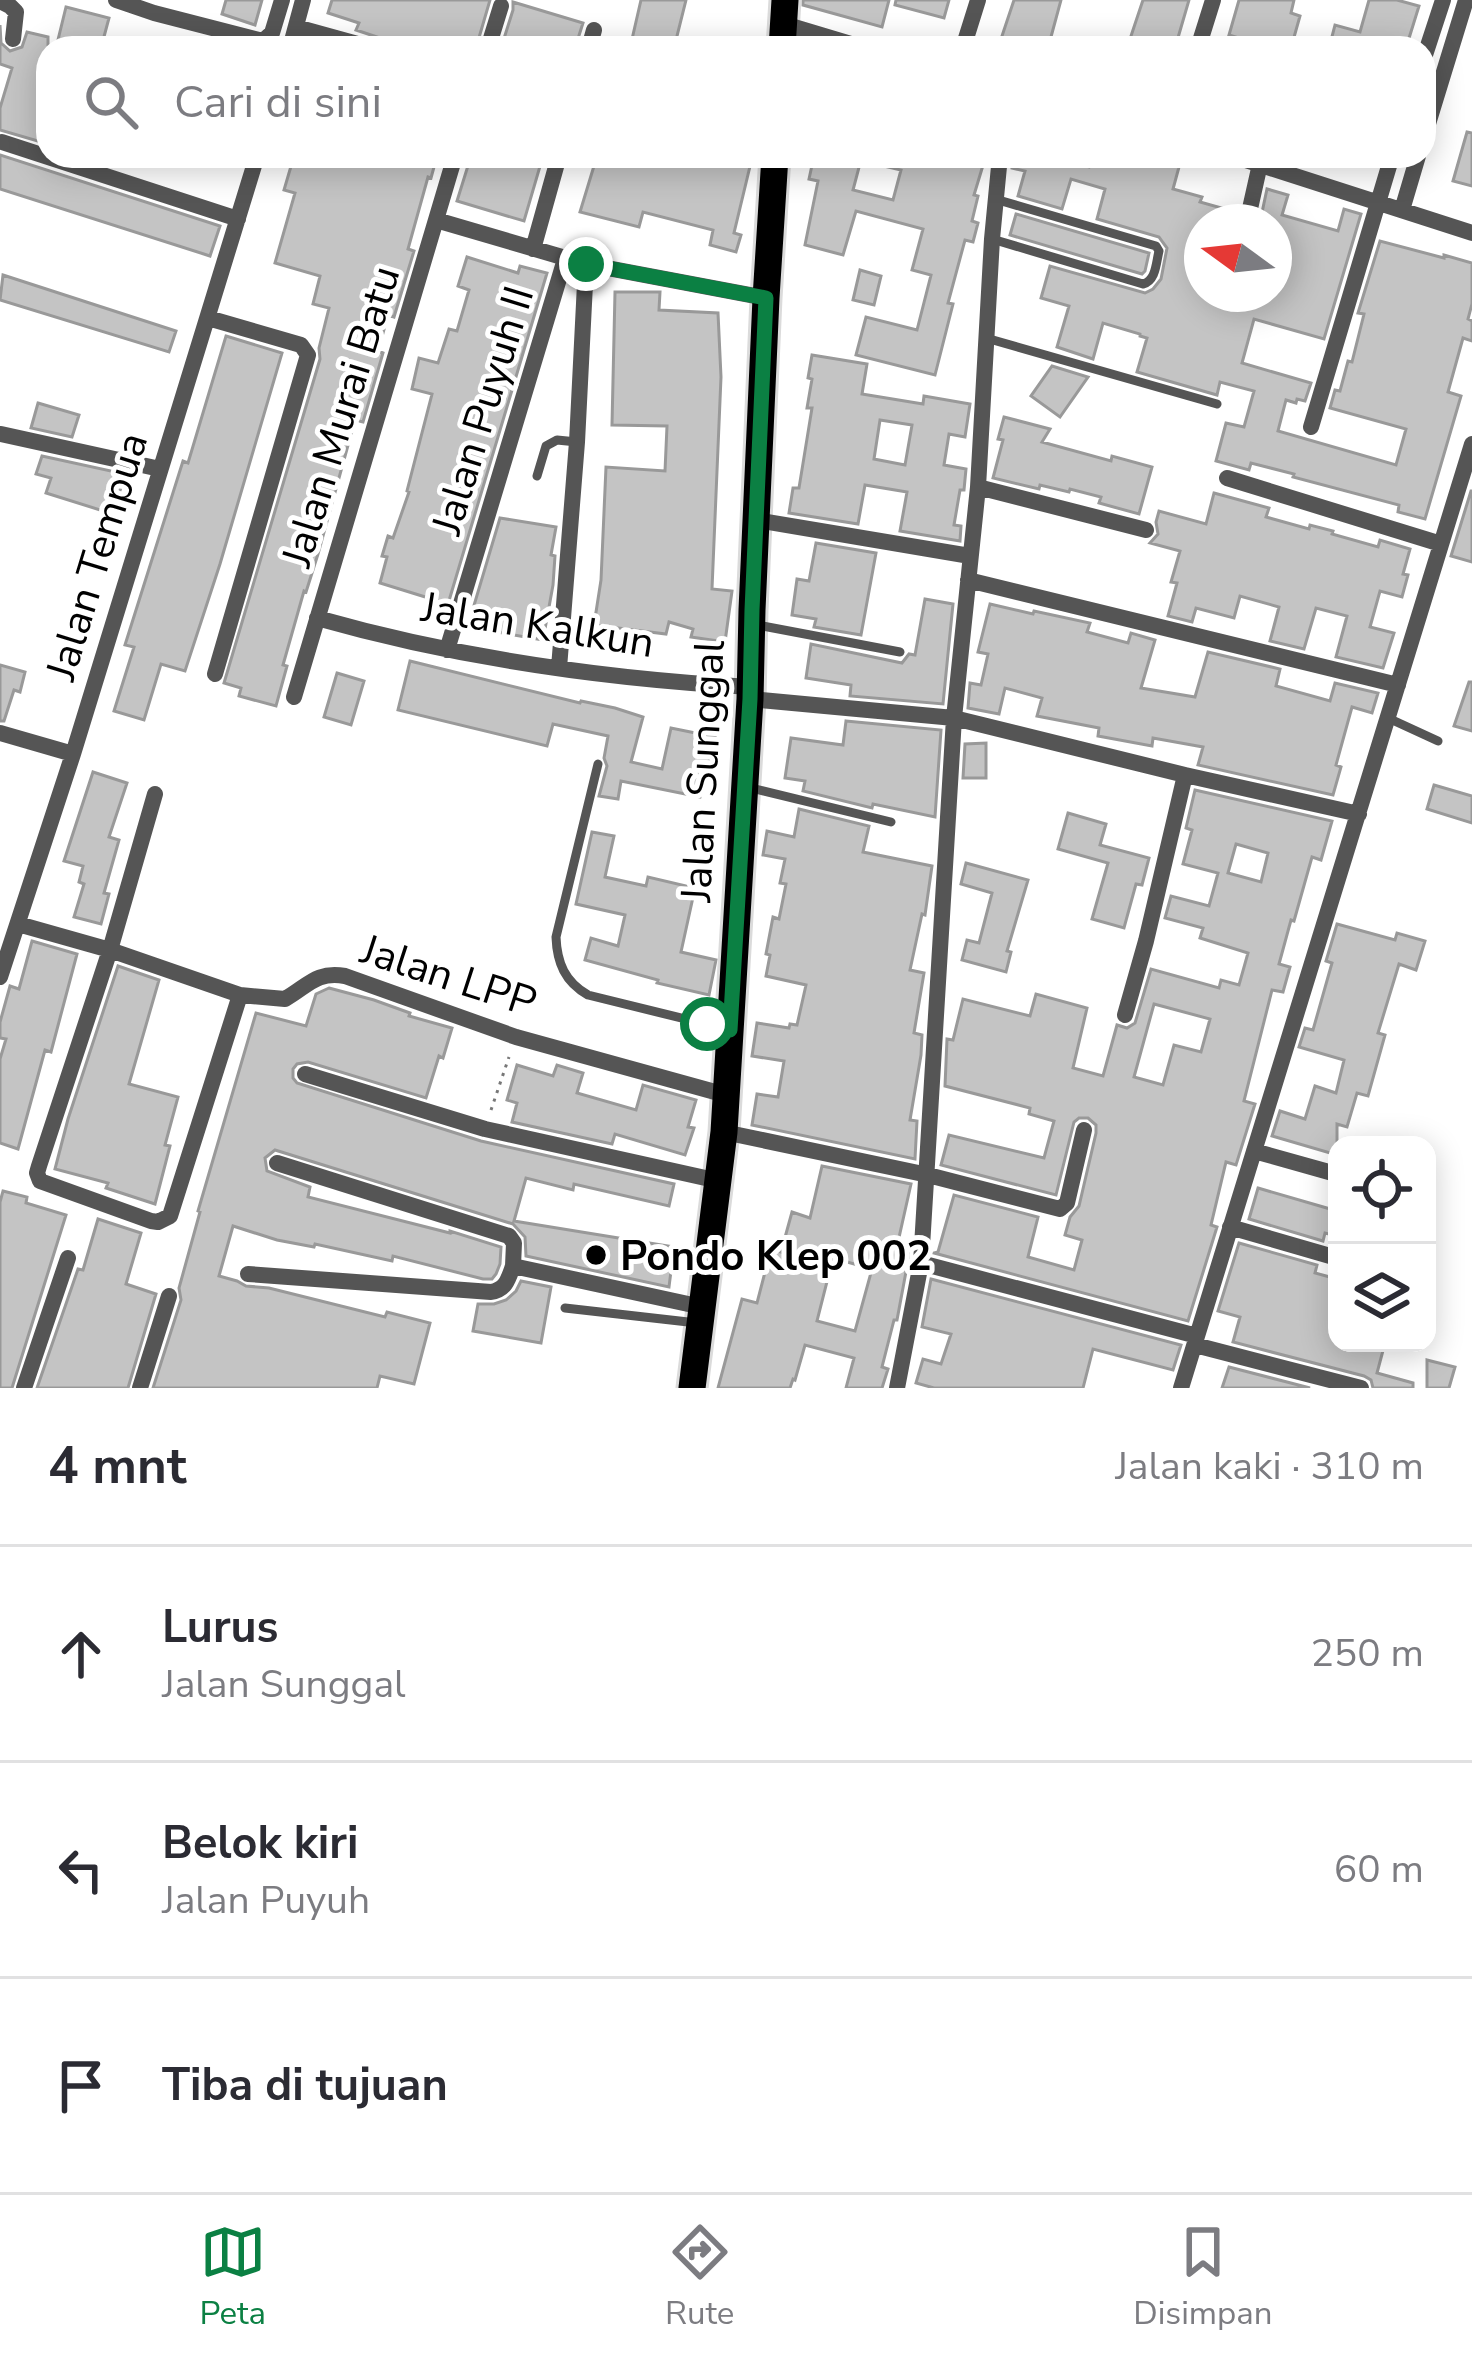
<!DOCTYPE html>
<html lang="id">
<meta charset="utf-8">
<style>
:root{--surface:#fff;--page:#f2f2f3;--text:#2b2b33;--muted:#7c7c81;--line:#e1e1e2;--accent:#0b8043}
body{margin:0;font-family:"Nunito Sans",sans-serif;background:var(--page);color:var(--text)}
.controls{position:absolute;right:36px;bottom:36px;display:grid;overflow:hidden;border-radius:24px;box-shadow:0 6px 30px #0003}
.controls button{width:108px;height:108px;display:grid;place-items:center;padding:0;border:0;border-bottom:3px solid var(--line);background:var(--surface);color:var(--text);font:60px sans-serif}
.compass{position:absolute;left:1184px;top:204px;width:108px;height:108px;border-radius:50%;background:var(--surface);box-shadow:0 6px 30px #0003;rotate:285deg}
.stop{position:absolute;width:36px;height:36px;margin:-27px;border:9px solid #0b8043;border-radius:50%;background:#fff}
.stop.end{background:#0b8043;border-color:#fff;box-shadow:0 3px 12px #0008}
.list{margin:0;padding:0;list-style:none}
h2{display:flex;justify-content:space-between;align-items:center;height:156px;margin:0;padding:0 48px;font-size:51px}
h2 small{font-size:39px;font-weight:400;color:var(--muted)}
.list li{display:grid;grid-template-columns:78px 1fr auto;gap:36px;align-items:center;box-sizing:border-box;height:216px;padding:0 48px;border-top:3px solid var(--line)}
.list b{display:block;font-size:45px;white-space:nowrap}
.list p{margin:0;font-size:39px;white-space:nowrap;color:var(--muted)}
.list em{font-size:39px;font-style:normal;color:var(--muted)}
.icon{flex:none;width:66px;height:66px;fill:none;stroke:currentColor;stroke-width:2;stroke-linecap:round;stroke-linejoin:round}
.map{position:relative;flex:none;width:1472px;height:1388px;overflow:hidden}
.search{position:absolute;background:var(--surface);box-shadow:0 6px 30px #0003;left:36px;right:36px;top:36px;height:132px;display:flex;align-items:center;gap:30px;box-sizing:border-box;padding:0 42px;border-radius:36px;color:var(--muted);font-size:45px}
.sheet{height:804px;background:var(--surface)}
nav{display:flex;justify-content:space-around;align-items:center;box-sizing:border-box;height:168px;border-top:3px solid var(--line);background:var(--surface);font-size:33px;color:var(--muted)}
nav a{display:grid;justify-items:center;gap:6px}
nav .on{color:var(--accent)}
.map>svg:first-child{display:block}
.building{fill:#c4c4c4;stroke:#999;stroke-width:3;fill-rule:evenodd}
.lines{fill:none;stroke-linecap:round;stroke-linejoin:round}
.primary-casing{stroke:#dbdbdb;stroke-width:33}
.path{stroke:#777;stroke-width:3;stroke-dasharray:3 6;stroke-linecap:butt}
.service{stroke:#555;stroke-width:9}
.minor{stroke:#555;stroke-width:16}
.primary{stroke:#000;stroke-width:27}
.route{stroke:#0b8043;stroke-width:15}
.poi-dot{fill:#000;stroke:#fff;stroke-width:4.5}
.labels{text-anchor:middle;stroke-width:10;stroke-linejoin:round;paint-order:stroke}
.street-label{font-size:42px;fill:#000;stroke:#fff}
.poi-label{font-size:42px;font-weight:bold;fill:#000;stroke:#fff;text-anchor:start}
</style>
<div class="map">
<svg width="1472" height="1388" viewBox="0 0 1472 1388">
<rect width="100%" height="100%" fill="#fff"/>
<path class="building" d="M226 0H262L255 25 222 14Z
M332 0H490L476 48H384L380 38 356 30 359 23 328 13Z
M641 0H686L674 48H630Z
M803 0H889L882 27 803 5Z
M896 0H949L944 18 895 5Z
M1014 0H1061L1048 48H998Z
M1143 0H1189L1175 48H1127Z
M1239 0H1294L1291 13 1300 16 1291 48H1240L1242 39 1229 35Z
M1369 0H1397L1419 6 1406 48H1329L1335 25 1360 32Z
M513 2 583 23 575 48H501L513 10Z
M66 7 109 18 101 48H56Z
M0 25 1 43 10 51 22 47 27 32 48 37V144L0 130V108L12 68 0 64Z
M1467 132 1472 133V186L1453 181Z
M0 155 220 226 210 256 0 189Z
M294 156H340L359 162 360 156H437L431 178 428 177 408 249 414 251 394 317 388 315 378 351 383 353 363 422 355 420 318 554 306 592 304 591 283 665 287 666 276 706 239 696 241 688 224 683 320 359 319 348 329 308 313 304 320 276 275 263 295 193 284 190Z
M471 156H543L524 221 457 201Z
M597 156H614L636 162 637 156H728L751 162 734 233 741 235 736 252 710 245 713 230 643 212 639 227 580 212Z
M814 156H862L853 190 893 200 901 170 867 162 868 156H964L984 162 974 195 978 196 972 221 978 223 973 242 965 240 948 303 953 304 935 375 856 355 866 317 917 330 931 275 912 270 923 229 856 211 843 255 805 245 818 181 809 179Z
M1013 156H1050L1089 167 1092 156 1128 163 1130 156H1136L1179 167 1173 189 1202 197 1200 202 1236 212 1235 222H1202V294H1274V222H1260L1267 189 1288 195 1282 215 1338 231 1344 209 1361 214 1324 339 1254 319 1242 363 1311 383 1305 401 1297 399 1296 403 1286 400 1278 431 1396 465 1406 429 1330 408 1335 390 1340 391 1348 361 1352 362 1364 314 1358 313 1380 241 1444 258V255L1472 263V304L1468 319 1472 321V341L1463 338 1448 392 1461 396 1425 519 1398 512 1399 505 1293 477 1294 474 1251 463 1249 470 1216 461 1226 423 1244 427 1254 391 1220 382 1217 395 1137 372 1147 338 1140 336V334L1103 323 1093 359 1057 347 1069 306 1041 298 1050 266 1145 293 1153 289 1161 279 1167 248 1159 237 1097 219 1105 189 1071 179 1062 209 1018 196 1025 171 1012 168Z
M1016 214 1149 253 1145 271 1142 274 1010 235Z
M467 257 518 273 520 266 547 273 448 604 380 583 387 557 382 556 388 536 393 538 409 492 407 491 432 394 412 389 419 358 438 363 449 329 457 331 469 290 458 286Z
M860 270 881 276 874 305 853 300Z
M3 275 176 331 169 352 0 300Z
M615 292H660L659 310 718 313 721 377 712 589 732 591 725 642 691 637 693 629 669 622 666 634 594 625 601 580 606 467 665 471 667 426 612 425Z
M226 336 282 353 220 564 185 671 161 664 144 720 114 711 134 647 125 645 183 461 188 463Z
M812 355 867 364 862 394 923 404 924 396 970 404 965 437 949 434 944 465 966 469 964 490H960L954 525 961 526 960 541 900 531 907 492 865 485 858 524 789 513 793 488H799L812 408H807L812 379 808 378ZM880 420 912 425 905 465 874 459Z
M1052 366 1088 377 1060 417 1031 396Z
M38 403 79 415 72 437 31 428Z
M1004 417 1050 429 1042 442 1111 461 1112 456 1152 467 1139 514 1099 503 1101 497 1070 489 1069 492 1040 485 1039 489 993 478 1003 440 998 439Z
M42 456 125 474 113 514 46 493 51 478 36 474Z
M1471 491H1472V562L1451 556Z
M1214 493 1269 508 1266 517 1309 529 1310 525 1333 531 1332 534 1378 547 1380 540 1410 549 1403 574 1408 575 1402 597 1380 591 1370 627 1394 633 1383 668 1336 657 1347 616 1316 608 1304 649 1270 641 1279 607 1240 596 1234 618 1196 608 1192 622 1168 616 1177 583 1171 582 1180 551 1150 543 1158 534 1156 522 1159 511 1206 524Z
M500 518 556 527 551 555 555 556 553 585 543 640 474 628 477 613 472 612Z
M816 543 876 553 861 635 814 627 816 619 792 615 797 579 809 581Z
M925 599 953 604 943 704 850 696 851 685 806 678 811 644 902 663 909 654 915 655Z
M990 604 1033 614 1034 611 1090 623 1087 632 1128 643 1131 633 1155 640 1141 688 1195 697 1208 652 1280 669 1276 686 1330 701 1335 683 1378 693 1372 713 1352 707 1336 765 1341 767 1333 795 1198 765 1203 747 1153 738 1152 746 1098 736 1099 728 1037 716 1042 698 1005 688 999 714 968 708 970 683 981 685 988 654 978 652Z
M410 661 580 703 581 701 615 708 643 717 631 762 662 769 671 728 715 737 700 797 621 781 618 799 599 796 607 766 604 758 608 736 553 724 547 746 398 710Z
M0 665 25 672 20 692 14 690 4 721H0Z
M337 673 364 681 351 725 324 717Z
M1469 682H1472V731L1454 726Z
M846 721 941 730 935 817 873 804 872 808 803 791 805 781 785 778 791 738 843 745Z
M986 743V778H963L965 744Z
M93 772 127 783 109 837 119 840 104 893 109 894 101 924 74 917 84 884 79 882 83 866 64 861Z
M1434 785 1472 796V823L1427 809Z
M1195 790 1332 821 1321 860 1312 857 1294 921 1291 920 1279 964 1290 967 1283 992 1272 990 1244 1101 1255 1104 1236 1165 1226 1162 1211 1225 1217 1227 1188 1321 934 1253 938 1252 954 1195 1038 1217 1028 1257 1074 1270 1082 1240 1065 1235 1070 1217 1079 1206 1096 1133V1125L1088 1118H1079L1074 1122 1056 1195 941 1165 949 1135 1044 1158 1054 1121 1029 1114 1030 1108 945 1086 947 1039 953 1040 963 999 1030 1016 1036 994 1087 1008 1073 1068 1103 1076 1117 1025 1127 1028 1135 1023 1151 969 1219 988 1221 980 1239 985 1248 953 1200 938 1203 928 1165 918 1171 896 1209 906 1218 873 1183 864 1192 830 1186 828ZM1236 844 1268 853 1261 882 1228 873ZM1154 1004 1210 1019 1201 1052 1174 1045 1163 1085 1134 1077Z
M799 809 869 826 863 852 932 866 925 915 922 914 910 970 924 973 914 1033 922 1035 921 1055 910 1120 917 1121 915 1159 752 1125 757 1094 778 1097 784 1061 752 1056 757 1023 789 1028 790 1024 797 1025 806 985 766 976 770 955 766 954 773 917 779 919 786 884 780 883 785 859 763 855 767 831 794 837Z
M1068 813 1106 824 1100 845 1149 858 1142 885 1136 884 1124 928 1092 919 1108 863 1058 849Z
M592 832 614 836 605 877 646 886 648 877 695 888 681 952 716 960 709 995 657 983 658 980 585 960 591 938 618 946 625 915 576 904Z
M966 863 1028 880 1007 951 1011 952 1006 972 962 960 967 940 979 943 992 893 961 884Z
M1337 924 1395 940 1397 933 1425 941 1416 970 1399 964 1378 1033 1385 1035 1368 1096 1357 1093 1347 1127 1337 1124V1155L1272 1136 1280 1111 1305 1119 1315 1086 1336 1093 1344 1060 1299 1047 1305 1028 1313 1030 1332 963 1326 961Z
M32 941 77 954 51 1052 45 1050 18 1149 0 1143V1059L6 1039 0 1038V1022L10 986 19 989Z
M118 966 159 980 129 1084 178 1097 165 1145 170 1146 155 1204 106 1188 108 1183 55 1169 68 1119Z
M329 988 374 1000 410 1013 409 1016 452 1028 443 1058 439 1056 426 1098 308 1062 297 1064 293 1069V1078L297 1083 481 1141 674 1184 669 1206 574 1184 573 1190 526 1178 514 1221 674 1247 669 1287 526 1256 525 1237 513 1224 275 1150 265 1158 267 1171 310 1187 308 1197 450 1233V1231L501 1247 500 1264 496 1274 492 1279H483L393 1256 392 1261 315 1244 314 1247 277 1240 233 1226 219 1276 237 1281 246 1286 269 1288 385 1317 387 1312 430 1323 414 1384 380 1376 377 1388H153L181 1300 179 1288 200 1212 198 1211 256 1013 306 1026 316 994Z
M517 1065 553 1076 557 1065 583 1073 577 1093 636 1110 643 1085 696 1100 688 1127 694 1128 685 1155 615 1134 612 1144 512 1122 517 1103 507 1100Z
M822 1166 911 1184 898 1242 909 1245 908 1261 897 1320H894L882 1367 888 1369 882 1388H846L854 1358 805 1345 795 1380 793 1379 790 1388H718L742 1299 757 1303 771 1249 781 1252 792 1212 810 1218ZM833 1258 872 1269 855 1331 817 1321Z
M1258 1188 1337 1211V1236L1325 1233 1323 1241 1249 1219Z
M3 1191 27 1197 26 1203 66 1215 12 1388H0V1202Z
M98 1219 141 1233 126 1284 156 1294 128 1388H37L78 1269 83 1270Z
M1239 1243 1317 1265 1315 1273 1337 1279V1343H1385L1377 1373 1413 1383V1388H1373L1371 1380 1364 1376 1233 1342 1240 1317 1218 1311Z
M931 1279 1181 1345 1173 1370 1093 1349 1083 1388H934L916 1383 923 1359 941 1364 951 1334 922 1327Z
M521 1281 551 1287 541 1343 473 1331 478 1304H494L506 1300 516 1291Z
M1427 1360 1455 1367 1449 1388H1427Z
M1229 1367 1310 1388H1222Z"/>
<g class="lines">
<g class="primary-casing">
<path id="primary" d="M782 48 785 0
M692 1388 724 1132 750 699 752 610 766 298 775 156"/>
</g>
<path class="path" d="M491 1110 509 1057"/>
<path class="service" d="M992 239 1143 284C1156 281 1156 263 1159 251L1156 246 995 199
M986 338 1217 404
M537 476 546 446 557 440 577 442
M757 625 900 652
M1388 718 1438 741
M598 764 556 937C557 963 565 982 588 995L726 1029
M751 788 891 822
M565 1308 697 1323"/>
<path class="minor" d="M116 0 154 13 263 41 272 33 282 0
M0 1 10 6 16 12 13 39
M784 24 864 48
M296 27 372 48
M290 48 303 0
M488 48 501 6
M589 48 594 30
M963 48 978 0
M1198 48 1213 0
M1424 58 1443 0
M1424 137 1466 0
M2 142 238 219
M1233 156 1472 233
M1402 210 1418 156
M436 220 586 264 766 298
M1247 222 1260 164
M533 249 559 156
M208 318 301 345 308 355 215 674
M1311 427 1392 156
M1 434 160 469
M1227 478 1441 544
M978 487 1146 530
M756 520 970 556
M968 580 1398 685
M317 618C458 658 605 679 751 687
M447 650 565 259
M559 668 577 442 586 264
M294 697 455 156
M750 699 954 718 1185 775 1146 941 1125 1015
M0 733 73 754
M1185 775 1359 814
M155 794 110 950 39 1166 37 1173 40 1181 151 1221 158 1222 170 1216 240 995
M18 924 110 950 240 995 285 999C308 986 316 971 345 976L516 1037 726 1095
M0 977 73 754 257 156
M305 1074 485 1129 719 1181
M724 1132 928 1175 1060 1209 1067 1203 1084 1130
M1254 1151 1336 1174
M277 1163 509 1236 514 1243 513 1266
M1230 1227 1337 1258
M921 1263 1197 1336
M248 1274 491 1292C506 1289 508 1280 513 1266L702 1307
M1195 1345 1361 1388
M24 1388 68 1258
M140 1388 169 1296
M897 1388 921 1263 954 718 978 487 992 239 1000 156
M1181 1388 1472 444"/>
<use href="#primary" class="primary"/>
</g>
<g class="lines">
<path class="route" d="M586 264 766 298 752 610 750 699 730 1030 707 1024"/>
</g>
<circle class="poi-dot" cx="596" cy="1255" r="12"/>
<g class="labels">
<g class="street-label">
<text transform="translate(482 410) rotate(-73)" y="15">Jalan Puyuh II</text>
<text transform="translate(340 416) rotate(-73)" y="15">Jalan Murai Batu</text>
<text transform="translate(96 556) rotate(-73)" y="15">Jalan Tempua</text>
<text transform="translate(538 624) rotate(9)" y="15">Jalan Kalkun</text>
<text transform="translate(702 771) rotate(-87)" y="15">Jalan Sunggal</text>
<text transform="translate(449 975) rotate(18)" y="15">Jalan LPP</text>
</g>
<g class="poi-label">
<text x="620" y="1270">Pondo Klep 002</text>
</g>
</g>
</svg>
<div class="controls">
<button><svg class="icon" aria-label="locate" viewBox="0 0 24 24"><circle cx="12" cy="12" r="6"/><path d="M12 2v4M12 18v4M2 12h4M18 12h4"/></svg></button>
<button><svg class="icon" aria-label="layers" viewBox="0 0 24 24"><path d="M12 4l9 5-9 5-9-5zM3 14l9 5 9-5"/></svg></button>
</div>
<svg class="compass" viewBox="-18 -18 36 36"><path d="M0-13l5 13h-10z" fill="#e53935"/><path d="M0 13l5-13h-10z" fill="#7c7c81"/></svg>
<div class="stop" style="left:707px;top:1024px"></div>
<div class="stop end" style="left:586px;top:264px"></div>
<div class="search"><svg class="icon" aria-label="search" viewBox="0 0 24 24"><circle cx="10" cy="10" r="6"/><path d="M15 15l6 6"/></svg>Cari di sini</div>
</div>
<section class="sheet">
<h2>4 mnt<small>Jalan kaki · 310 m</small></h2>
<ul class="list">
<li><svg class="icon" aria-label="ahead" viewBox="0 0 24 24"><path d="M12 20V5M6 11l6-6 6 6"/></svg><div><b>Lurus</b><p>Jalan Sunggal</p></div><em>250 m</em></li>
<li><svg class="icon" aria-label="left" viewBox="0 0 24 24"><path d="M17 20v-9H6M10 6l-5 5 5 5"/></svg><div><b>Belok kiri</b><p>Jalan Puyuh</p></div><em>60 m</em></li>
<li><svg class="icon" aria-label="arrive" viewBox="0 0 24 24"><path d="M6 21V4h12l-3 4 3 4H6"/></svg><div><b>Tiba di tujuan</b></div></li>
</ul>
</section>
<nav>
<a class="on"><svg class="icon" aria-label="map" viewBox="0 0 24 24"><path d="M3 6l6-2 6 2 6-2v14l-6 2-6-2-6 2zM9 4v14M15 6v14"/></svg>Peta</a>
<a><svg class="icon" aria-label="directions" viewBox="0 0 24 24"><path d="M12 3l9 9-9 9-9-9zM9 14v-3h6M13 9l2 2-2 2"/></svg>Rute</a>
<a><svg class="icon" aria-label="saved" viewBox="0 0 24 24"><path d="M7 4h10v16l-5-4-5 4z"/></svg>Disimpan</a>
</nav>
